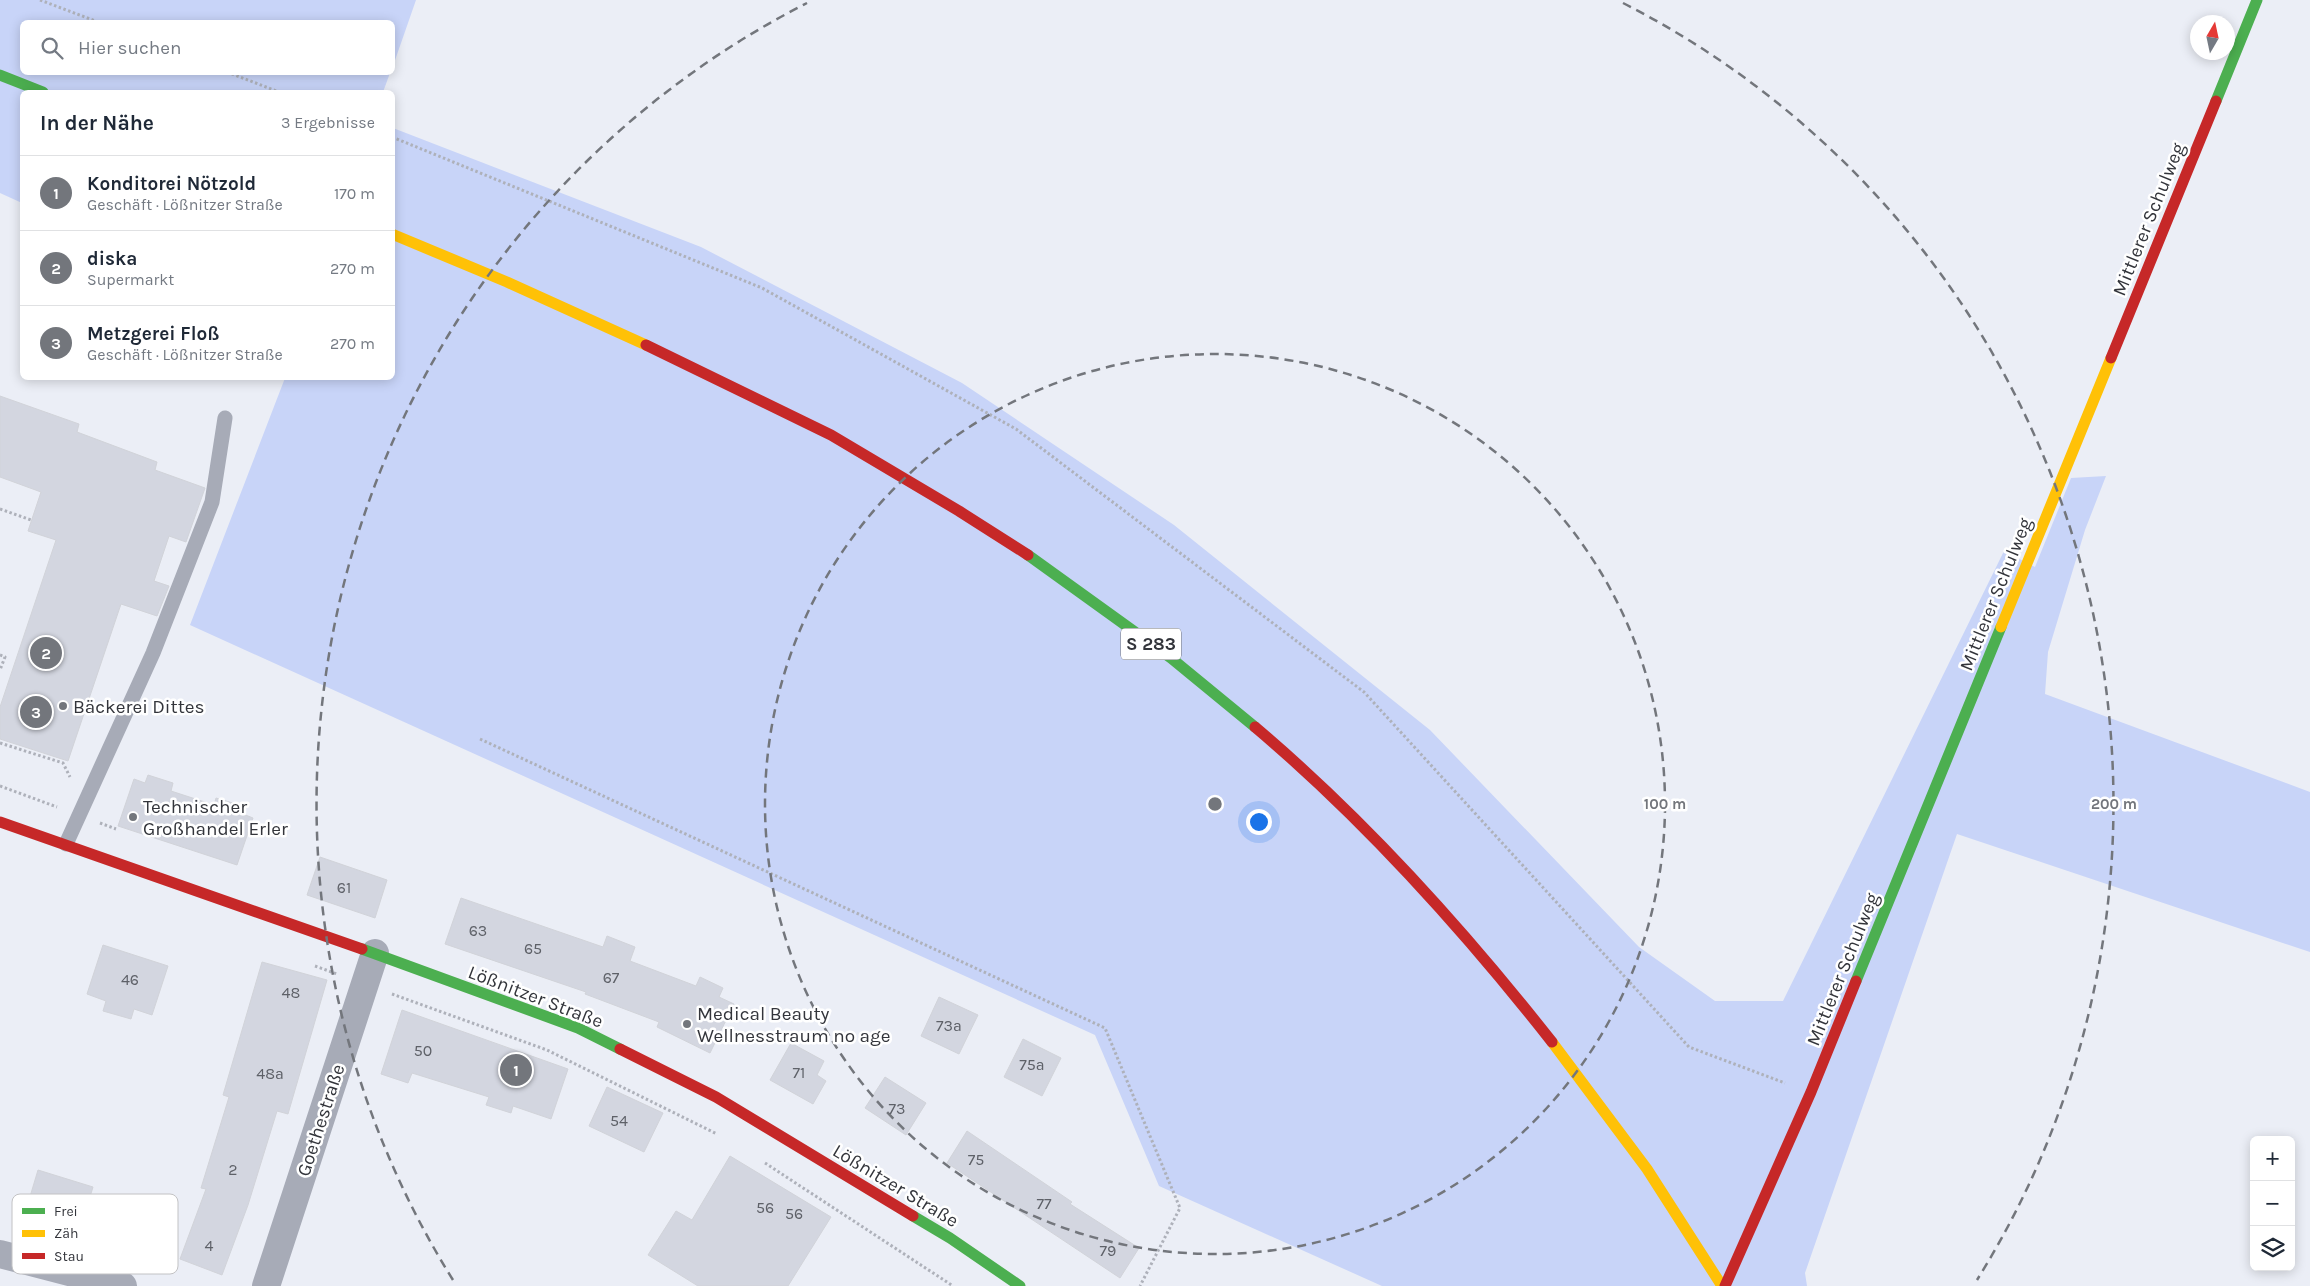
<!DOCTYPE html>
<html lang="de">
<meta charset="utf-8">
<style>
:root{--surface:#fff;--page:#f6f6f7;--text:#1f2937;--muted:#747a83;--line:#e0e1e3;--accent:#73767c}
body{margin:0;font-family:Karla,sans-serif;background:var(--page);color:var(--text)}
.controls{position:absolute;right:15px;bottom:15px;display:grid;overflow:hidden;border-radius:8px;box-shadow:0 2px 12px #0003}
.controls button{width:45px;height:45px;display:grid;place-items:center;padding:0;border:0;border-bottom:1px solid var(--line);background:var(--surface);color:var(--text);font:25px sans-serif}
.compass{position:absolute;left:2190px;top:15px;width:45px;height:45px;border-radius:50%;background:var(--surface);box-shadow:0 2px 12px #0003;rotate:9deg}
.you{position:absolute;left:1258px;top:821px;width:18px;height:18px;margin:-12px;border:4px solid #fff;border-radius:50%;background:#1a73e8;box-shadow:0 0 0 8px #1a73e833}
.badge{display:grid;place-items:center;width:32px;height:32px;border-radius:50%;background:var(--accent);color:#fff;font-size:16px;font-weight:700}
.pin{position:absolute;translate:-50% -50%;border:2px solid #fff;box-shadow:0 1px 5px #0006}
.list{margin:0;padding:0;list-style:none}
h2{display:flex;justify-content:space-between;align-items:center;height:65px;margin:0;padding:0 20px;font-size:21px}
h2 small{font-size:16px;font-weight:400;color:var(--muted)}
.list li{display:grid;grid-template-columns:32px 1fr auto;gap:15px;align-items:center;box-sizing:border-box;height:75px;padding:0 20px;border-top:1px solid var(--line)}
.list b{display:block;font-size:19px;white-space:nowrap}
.list p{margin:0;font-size:16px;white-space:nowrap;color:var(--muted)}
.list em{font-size:16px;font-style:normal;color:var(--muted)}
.icon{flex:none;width:28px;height:28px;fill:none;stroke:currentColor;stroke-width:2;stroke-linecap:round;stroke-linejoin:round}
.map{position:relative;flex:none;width:2310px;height:1286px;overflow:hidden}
.search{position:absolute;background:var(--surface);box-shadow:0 2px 12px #0003;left:20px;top:20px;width:375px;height:55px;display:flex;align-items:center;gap:12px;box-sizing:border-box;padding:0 18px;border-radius:8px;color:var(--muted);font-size:19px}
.panel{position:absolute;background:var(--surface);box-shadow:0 2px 12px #0003;left:20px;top:90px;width:375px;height:290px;border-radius:8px}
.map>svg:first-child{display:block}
.green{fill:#c8d4f8}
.building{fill:#d3d6e0;stroke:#d1d3d9}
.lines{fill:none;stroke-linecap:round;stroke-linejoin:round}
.path{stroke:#aeb1ba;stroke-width:3;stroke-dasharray:2.5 2.5;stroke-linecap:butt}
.lane{stroke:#a7abb7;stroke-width:15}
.street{stroke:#a7abb7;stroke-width:28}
.fast{stroke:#4caf50;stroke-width:11}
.slow{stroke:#ffc107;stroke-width:11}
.jam{stroke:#c62828;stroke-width:11}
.ring{fill:none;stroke:#73767c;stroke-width:2.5;stroke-dasharray:9 6}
.poi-dot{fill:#73767c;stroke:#fff;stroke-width:2}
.labels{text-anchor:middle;stroke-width:5;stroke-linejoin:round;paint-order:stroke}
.number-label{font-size:16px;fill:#5e6168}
.shield{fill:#fff;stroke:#707276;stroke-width:1}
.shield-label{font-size:18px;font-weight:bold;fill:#33353b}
.street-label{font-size:19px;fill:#33353b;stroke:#fff}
.poi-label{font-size:19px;fill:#33353b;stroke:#fff;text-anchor:start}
.key{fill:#fff;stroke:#c2c2c4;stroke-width:1}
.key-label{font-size:14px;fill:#33353b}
.centre{fill:#73767c;stroke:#fff;stroke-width:2.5}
.ring-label{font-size:15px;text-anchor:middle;font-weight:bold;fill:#73767c;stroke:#fff;stroke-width:5;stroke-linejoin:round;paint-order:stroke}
</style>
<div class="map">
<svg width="2310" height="1286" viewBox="0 0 2310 1286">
<rect width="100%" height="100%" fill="#ebeef6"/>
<path class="green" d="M0 0H416L393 66 392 22H22V72L390 73 383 92H22V203L0 193Z
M393 128 701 247 962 383 1174 525 1430 730 1639 947 1715 1001H1783L2004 551 2035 567 2071 478 2106 476 2085 530 2048 652 2045 694 2310 792V952L1957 834 1805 1273 1807 1286H1382L1159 1186 1095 1035 190 625 285 378H392Z"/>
<path class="building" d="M0 396 79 424 77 432 157 462 155 470 205 488 186 542 169 536 154 581 169 586 157 616 121 604 68 761 0 739V707L56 540 28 531 41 492 0 477Z
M148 775 173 783 171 791 214 805 216 798 246 807 243 814 253 818 237 865 118 826 134 779 145 783Z
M320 857 387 880 375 918 307 895Z
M461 898 603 947 607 936 635 947 630 961 696 986 700 977 723 988 719 997 734 1004 710 1053 657 1027 659 1022 585 994 586 992 445 944Z
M103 945 168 966 152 1015 134 1009 131 1019 103 1011 106 1001 87 994Z
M262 962 327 980 288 1114 277 1111 248 1205 222 1275 180 1259 206 1189 201 1188 229 1097 223 1095Z
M939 997 978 1015 959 1054 921 1036Z
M402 1010 568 1069 551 1119 513 1106 511 1113 486 1105 489 1097 412 1073 408 1083 381 1074Z
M1023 1039 1061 1058 1042 1096 1004 1077Z
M791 1043 824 1061 817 1075 826 1081 813 1104 770 1080Z
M885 1077 926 1103 906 1135 865 1108Z
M607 1087 663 1113 644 1152 589 1126Z
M967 1131 1072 1202 1070 1204 1139 1248 1120 1278 947 1163Z
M730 1156 831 1217 788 1286H698L648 1255 676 1211 692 1220Z
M38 1170 93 1187 78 1236 23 1220Z"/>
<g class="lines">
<path class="path" d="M40 0 98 22
M227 72 279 92
M392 137 762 288 1016 429 1364 692 1689 1047 1785 1083
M0 509 31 520
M0 655 5 657 0 670
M480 739 1105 1028 1180 1208 1140 1286
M0 743 63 763 70 777
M0 786 57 807
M100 823 116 829
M315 966 337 974
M392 994 547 1050 717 1134
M765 1163 953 1286"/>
<path class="lane" d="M66 844 153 653 212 502 225 418"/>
<path class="street" d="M0 1254 123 1286
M266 1286 375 953"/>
<path class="fast" d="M0 75 43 92
M2216 101 2257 0
M1028 555 1171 658 1255 727
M362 949 578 1028 620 1049
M1856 981 2001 627
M913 1216 950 1238 1020 1286"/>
<path class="slow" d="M392 234 507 282 646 345
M2001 627 2111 358
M1552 1042 1647 1169 1722 1286"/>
<path class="jam" d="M646 345 831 435 959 511 1028 555
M2111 358 2216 101
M1255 727C1365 820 1463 929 1552 1042
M0 822 362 949
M620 1049 716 1097 913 1216
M1725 1286 1811 1092 1856 981"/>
</g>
<g class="ring">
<circle cx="1215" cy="804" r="450"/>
<path d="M453 1280A899 899 0 0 1 807 3M1623 3A899 899 0 0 1 1977 1280"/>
</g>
<g class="poi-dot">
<circle cx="63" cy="706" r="5"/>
<circle cx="133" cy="817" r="5"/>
<circle cx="687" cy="1024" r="5"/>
</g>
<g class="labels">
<g class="number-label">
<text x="344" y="893">61</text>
<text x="478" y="936">63</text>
<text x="533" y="954">65</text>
<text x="611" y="983">67</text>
<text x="130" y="985">46</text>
<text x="291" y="998">48</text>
<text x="949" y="1031">73a</text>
<text x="423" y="1056">50</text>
<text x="1032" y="1070">75a</text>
<text x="799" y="1078">71</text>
<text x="270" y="1079">48a</text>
<text x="897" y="1114">73</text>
<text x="619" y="1126">54</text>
<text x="976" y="1165">75</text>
<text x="233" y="1175">2</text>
<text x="1044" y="1209">77</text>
<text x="765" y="1213">56</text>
<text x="794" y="1219">56</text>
<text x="209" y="1251">4</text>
<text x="1108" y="1256">79</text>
</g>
<rect class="shield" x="1121" y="628.5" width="60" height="31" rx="4"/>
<g class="shield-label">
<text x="1151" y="650">S 283</text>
</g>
<g class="street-label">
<text transform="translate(2148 219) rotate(-68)" y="7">Mittlerer Schulweg</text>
<text transform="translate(1995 594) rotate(-68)" y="7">Mittlerer Schulweg</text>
<text transform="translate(1842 969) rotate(-68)" y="7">Mittlerer Schulweg</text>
<text transform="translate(536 996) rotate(21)" y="7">Lößnitzer Straße</text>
<text transform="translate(320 1120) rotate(-72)" y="7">Goethestraße</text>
<text transform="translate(896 1185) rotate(31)" y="7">Lößnitzer Straße</text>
</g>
<g class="poi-label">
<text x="73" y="713">Bäckerei Dittes</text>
<text x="143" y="813">Technischer<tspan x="143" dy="22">Großhandel Erler</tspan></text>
<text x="697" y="1020">Medical Beauty<tspan x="697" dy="22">Wellnesstraum no age</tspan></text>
</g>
</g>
<rect x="12" y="1194" width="166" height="80" rx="8" class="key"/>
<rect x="22" y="1208" width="23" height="6" fill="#4caf50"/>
<rect x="22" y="1230" width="23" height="7" fill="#ffc107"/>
<rect x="22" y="1253" width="23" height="6" fill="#c62828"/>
<g class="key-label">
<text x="54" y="1216">Frei</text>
<text x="54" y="1238">Zäh</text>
<text x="54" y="1261">Stau</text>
</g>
<circle cx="1215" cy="804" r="8" class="centre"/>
<g class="ring-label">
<text x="1665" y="809">100 m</text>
<text x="2114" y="809">200 m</text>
</g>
</svg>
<div class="controls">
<button>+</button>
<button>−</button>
<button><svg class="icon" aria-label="layers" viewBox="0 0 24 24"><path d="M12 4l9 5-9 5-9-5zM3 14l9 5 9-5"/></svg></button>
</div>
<svg class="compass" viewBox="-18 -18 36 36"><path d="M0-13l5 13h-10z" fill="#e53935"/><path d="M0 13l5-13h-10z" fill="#747a83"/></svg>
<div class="you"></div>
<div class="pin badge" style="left:516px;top:1070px">1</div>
<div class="pin badge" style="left:46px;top:653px">2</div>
<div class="pin badge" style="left:36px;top:712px">3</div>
<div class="search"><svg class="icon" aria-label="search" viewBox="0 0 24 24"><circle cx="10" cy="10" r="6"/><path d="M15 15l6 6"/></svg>Hier suchen</div>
<section class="panel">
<h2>In der Nähe<small>3 Ergebnisse</small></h2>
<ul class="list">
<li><span class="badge">1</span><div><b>Konditorei Nötzold</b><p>Geschäft · Lößnitzer Straße</p></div><em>170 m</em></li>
<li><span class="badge">2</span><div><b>diska</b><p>Supermarkt</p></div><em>270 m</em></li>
<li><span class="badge">3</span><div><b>Metzgerei Floß</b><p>Geschäft · Lößnitzer Straße</p></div><em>270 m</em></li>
</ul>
</section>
</div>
